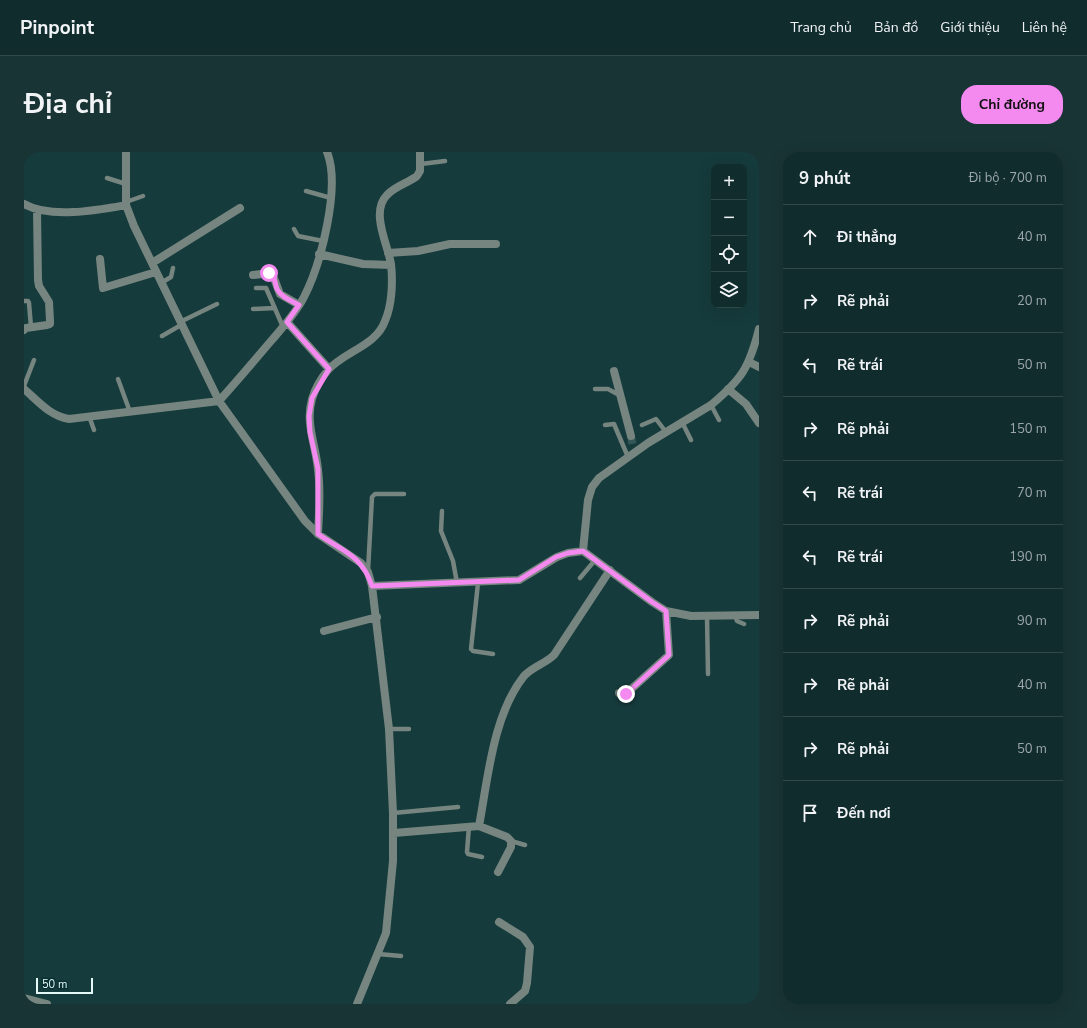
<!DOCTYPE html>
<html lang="vi">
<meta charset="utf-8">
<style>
:root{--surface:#102c2d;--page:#193435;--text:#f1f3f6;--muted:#9ca7aa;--line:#304849;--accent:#f489f0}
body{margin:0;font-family:"Nunito Sans",sans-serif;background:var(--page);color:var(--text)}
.controls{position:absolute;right:12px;top:12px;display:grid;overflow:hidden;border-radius:8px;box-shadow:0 4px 16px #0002}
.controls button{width:36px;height:36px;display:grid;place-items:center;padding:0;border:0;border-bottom:1px solid var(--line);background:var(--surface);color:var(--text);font:20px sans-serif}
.scale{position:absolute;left:12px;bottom:10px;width:57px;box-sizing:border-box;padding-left:4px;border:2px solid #e4f8f8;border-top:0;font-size:11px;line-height:14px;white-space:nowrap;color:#e4f8f8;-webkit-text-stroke:3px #0a3132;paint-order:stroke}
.stop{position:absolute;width:12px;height:12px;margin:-9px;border:3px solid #f489f0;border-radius:50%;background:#fff}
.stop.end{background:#f489f0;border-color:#fff;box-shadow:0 1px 4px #0008}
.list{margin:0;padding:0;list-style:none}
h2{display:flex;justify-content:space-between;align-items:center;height:52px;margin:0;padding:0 16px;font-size:17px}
h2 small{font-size:13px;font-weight:400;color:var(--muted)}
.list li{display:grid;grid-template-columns:26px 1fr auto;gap:12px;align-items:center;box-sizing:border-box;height:64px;padding:0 16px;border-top:1px solid var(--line)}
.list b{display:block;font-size:15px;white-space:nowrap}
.list em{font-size:13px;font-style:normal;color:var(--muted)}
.icon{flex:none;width:22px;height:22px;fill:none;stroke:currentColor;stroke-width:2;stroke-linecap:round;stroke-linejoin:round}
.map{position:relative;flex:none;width:735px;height:852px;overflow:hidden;border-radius:16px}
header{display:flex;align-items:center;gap:24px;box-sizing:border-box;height:56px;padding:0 20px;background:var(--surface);border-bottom:1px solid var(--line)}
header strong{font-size:19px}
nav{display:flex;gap:22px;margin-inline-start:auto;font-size:14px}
.intro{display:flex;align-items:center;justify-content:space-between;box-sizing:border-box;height:96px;padding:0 24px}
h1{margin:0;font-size:28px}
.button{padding:10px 18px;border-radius:16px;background:var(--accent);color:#111;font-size:14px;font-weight:700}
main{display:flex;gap:24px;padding:0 24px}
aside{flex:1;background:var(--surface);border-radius:16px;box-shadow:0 4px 16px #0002}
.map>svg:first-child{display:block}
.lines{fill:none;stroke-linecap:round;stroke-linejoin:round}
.street-tunnel{stroke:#355758;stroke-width:8;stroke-dasharray:8 4;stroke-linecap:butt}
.lane{stroke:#76857f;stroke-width:4.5}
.street{stroke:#76857f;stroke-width:8}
.route{stroke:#f489f0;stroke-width:5}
</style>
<header>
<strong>Pinpoint</strong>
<nav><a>Trang chủ</a><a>Bản đồ</a><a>Giới thiệu</a><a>Liên hệ</a></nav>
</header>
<div class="intro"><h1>Địa chỉ</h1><a class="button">Chỉ đường</a></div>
<main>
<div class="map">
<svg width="735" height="852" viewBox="0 0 735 852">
<rect width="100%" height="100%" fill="#163b3c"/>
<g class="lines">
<path class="street-tunnel" d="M607 284 609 295"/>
<path class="lane" d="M397 12 421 9
M83 26 102 32
M282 39 307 46
M102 50 119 44
M270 77 274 84 299 89
M137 131 147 125 149 116
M232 136H242L259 175
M0 149H4L5 151 7 175
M229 157 251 156
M156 170 193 152
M138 184 157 173
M94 227 106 260
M0 234 10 208
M571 237H584L597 244
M687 253 695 268
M65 264 70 278
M658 270 667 288
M581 273 590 272 604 305
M618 273 632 267 642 280
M418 359 417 379 429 409 433 431
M344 419 348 345 351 342H380
M556 426 572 407
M454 431 447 497 449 499 469 502
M683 464 684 522
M711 464 713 469 720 472
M365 577H385
M369 661 434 655
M445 674 443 700 444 702 458 705
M487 689 501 693
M354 802 377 804"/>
<path class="street" d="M102 0V53L110 74 195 249 281 369 294 382 337 411 344 420 348 434 365 577 369 661V709L362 781 333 852
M0 52C26 67 74 58 102 53
M364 101 394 99 426 92H472
M295 102 339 112 367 113
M76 107 79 136 132 120
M128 111 216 56
M229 123 248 121 256 142 275 153
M263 170 305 217
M0 178 2 176 23 173 26 172V169L25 150 15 134 14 128 13 58
M725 210 735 215
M590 219 607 284
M0 237C14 249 26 264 45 267L195 249C213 229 230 209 247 189 259 175 272 161 280 145 297 112 317 34 303 0
M704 237 722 252 735 271
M294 382C295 361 297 339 294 318 292 293 281 272 288 247 291 237 298 225 304 218 321 199 352 194 361 169 368 153 369 130 367 112 364 93 346 60 363 43 371 34 384 31 393 24L396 19V0
M559 399 564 348 568 335 575 326 624 291 687 253C718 227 725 216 735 177
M348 434 495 428 533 405 544 401 559 399 628 450 642 459 667 464 735 463
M300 479 353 465
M595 541 604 540 645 503 642 459
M455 674C464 626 469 563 500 524 509 514 521 512 530 503L586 418
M370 681 455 674 483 685 487 689V695L474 720
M475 770 499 785 506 795 503 831 501 839 486 852
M0 846 23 852"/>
</g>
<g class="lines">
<path class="route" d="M245 121H248C251 126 251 132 253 137 257 145 268 149 275 153L263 170 305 217 288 246 285 264 286 280 294 317V382C318 399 338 403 348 434L495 428 532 405 544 401 559 399 628 450 642 459 645 503 602 542"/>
</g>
</svg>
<div class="controls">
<button>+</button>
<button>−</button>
<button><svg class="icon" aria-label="locate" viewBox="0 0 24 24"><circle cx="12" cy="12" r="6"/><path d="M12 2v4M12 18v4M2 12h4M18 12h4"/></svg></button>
<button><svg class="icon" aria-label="layers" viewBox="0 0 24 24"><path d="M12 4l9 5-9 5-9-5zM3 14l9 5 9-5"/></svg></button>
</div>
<div class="scale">50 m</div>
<div class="stop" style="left:245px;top:121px"></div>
<div class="stop end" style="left:602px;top:542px"></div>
</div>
<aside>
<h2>9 phút<small>Đi bộ · 700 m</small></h2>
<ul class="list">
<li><svg class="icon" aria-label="ahead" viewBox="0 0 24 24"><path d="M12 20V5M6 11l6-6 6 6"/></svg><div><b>Đi thẳng</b></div><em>40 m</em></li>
<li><svg class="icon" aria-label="right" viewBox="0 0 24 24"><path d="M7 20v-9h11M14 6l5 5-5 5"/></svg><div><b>Rẽ phải</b></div><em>20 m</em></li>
<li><svg class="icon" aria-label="left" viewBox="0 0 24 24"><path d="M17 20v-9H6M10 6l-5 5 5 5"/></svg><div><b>Rẽ trái</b></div><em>50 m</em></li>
<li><svg class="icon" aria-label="right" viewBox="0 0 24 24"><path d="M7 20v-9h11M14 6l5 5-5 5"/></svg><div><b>Rẽ phải</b></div><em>150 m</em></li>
<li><svg class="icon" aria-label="left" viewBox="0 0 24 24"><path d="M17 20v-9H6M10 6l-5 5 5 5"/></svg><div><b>Rẽ trái</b></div><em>70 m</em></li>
<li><svg class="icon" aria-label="left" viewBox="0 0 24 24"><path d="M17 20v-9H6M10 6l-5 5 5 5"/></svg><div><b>Rẽ trái</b></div><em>190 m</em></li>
<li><svg class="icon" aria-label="right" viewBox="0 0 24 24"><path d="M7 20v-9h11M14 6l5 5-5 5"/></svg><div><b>Rẽ phải</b></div><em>90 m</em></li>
<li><svg class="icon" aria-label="right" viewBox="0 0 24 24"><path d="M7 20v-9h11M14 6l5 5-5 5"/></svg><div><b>Rẽ phải</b></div><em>40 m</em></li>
<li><svg class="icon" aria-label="right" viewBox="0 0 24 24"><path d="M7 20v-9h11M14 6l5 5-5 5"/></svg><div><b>Rẽ phải</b></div><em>50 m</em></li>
<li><svg class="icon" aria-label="arrive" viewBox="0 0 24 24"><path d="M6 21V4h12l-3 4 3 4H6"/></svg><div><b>Đến nơi</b></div></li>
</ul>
</aside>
</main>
